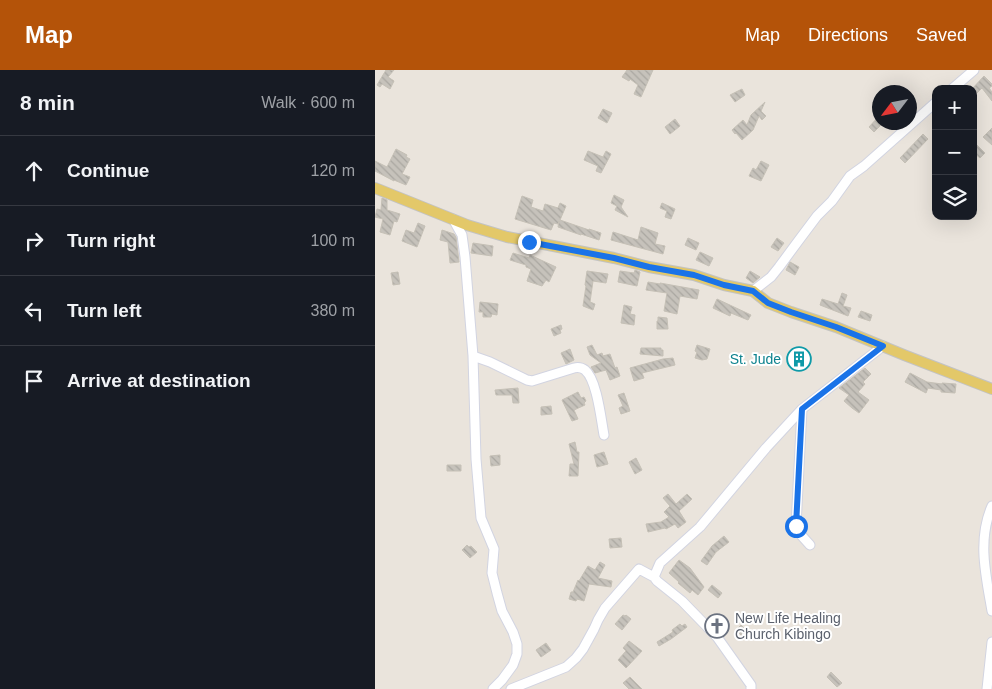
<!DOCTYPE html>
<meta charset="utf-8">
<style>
:root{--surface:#171b24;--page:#20242c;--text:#f1f3f6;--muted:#9ea1a6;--line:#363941;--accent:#b45309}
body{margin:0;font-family:Helvetica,sans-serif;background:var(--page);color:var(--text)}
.controls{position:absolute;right:15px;top:15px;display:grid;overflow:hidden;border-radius:10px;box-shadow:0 5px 20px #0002}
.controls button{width:45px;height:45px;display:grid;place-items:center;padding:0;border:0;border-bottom:1px solid var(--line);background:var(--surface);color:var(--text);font:25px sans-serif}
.compass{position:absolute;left:497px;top:15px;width:45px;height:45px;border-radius:50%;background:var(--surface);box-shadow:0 5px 20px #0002;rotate:238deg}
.stop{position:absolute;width:15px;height:15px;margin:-11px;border:4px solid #1a73e8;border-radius:50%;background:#fff}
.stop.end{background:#1a73e8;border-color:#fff;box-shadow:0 1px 5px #0008}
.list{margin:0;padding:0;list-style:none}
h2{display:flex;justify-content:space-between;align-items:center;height:65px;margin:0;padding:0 20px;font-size:21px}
h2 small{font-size:16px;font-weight:400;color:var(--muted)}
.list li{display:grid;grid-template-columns:32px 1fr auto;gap:15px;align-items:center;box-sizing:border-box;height:70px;padding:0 20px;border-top:1px solid var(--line)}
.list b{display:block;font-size:19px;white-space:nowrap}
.list em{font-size:16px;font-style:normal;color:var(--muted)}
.icon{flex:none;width:28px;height:28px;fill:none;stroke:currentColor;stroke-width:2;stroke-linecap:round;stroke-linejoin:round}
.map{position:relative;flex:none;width:617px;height:619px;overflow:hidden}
header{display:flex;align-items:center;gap:30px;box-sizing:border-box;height:70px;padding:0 25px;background:var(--accent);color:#fff}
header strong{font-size:24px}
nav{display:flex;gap:28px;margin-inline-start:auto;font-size:18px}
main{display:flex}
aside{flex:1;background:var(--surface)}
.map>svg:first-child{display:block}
.building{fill:url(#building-back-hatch);stroke:#c5c0b6}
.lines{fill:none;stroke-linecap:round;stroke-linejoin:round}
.minor-casing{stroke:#d2d4e1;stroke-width:11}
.major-casing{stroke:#c3c3c3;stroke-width:12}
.minor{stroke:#fff;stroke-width:9}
.major{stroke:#e3c869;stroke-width:10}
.route{stroke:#1a73e8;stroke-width:6}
.labels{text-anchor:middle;stroke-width:4;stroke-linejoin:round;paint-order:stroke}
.culture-label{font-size:14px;fill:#0d838f;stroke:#fff;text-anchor:end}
.worship-label{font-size:14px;fill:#5b616d;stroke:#fff;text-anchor:start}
</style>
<header>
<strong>Map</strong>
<nav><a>Map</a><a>Directions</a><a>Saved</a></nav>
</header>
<main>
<aside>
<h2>8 min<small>Walk · 600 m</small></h2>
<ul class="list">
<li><svg class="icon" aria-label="ahead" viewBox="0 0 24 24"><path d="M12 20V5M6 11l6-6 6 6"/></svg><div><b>Continue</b></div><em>120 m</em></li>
<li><svg class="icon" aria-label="right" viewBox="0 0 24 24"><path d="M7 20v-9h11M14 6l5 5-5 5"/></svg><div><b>Turn right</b></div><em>100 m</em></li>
<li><svg class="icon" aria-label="left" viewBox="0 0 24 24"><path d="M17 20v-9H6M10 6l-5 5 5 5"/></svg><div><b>Turn left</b></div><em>380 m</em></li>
<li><svg class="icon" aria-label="arrive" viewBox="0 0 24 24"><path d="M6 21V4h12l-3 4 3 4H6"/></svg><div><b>Arrive at destination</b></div></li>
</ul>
</aside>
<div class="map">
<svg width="617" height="619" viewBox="0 0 617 619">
<defs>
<pattern id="building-back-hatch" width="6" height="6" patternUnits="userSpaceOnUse" patternTransform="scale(1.25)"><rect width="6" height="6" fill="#c6c2bb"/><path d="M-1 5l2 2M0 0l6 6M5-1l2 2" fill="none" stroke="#aaa7a1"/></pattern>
</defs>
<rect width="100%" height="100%" fill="#eae4dc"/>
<path class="building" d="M11 0H19L13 7 19 11 15 19 7 14 5 17 2 15Z
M252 0H278L266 27 259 24 263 15 255 9 254 11 247 7Z
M609 6 617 14V16L614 18 617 22V31L607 18 601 24 598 21V19H597Z
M367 19 370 25 360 32 355 25Z
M390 32 386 41 391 46 387 50 384 46 378 60 367 70 361 63 360 64 357 60 368 50 372 55 376 45Z
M228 39 237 43 232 53 223 48Z
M504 46V52H509L499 62 494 57Z
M300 49 305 56 295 64 290 57Z
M617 58V75L608 67Z
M548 64 553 69 530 93 525 88Z
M602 75 610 83 605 88 598 82V79Z
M21 79 32 85 31 87 35 89 27 104 35 107 31 115 19 110V111L0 101V91L12 97Z
M213 81 228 87 231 81 236 84 226 103 221 101 223 96 209 90Z
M386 91 394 95 386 111 374 106 378 98 381 100Z
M239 125 249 130 246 137 253 147 240 140 242 136 236 133Z
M147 126 158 130 156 137 168 141 170 134 183 138 185 133 191 136 185 150 214 160V159L226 163 224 170 206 164V165L183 157 184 151 183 154 179 153 176 160 140 149Z
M7 128 12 130V140L25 144 22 152 19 151 15 165 5 162 8 149 0 147 2 139 6 140Z
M287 133 300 139 296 149 290 147 292 141 285 138Z
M43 153 50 156 42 177 27 171 31 160 39 163Z
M266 157 283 163 280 174 290 176 288 184 236 170 238 162 263 170Z
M67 160 79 164 81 167 84 192 75 193 73 172 65 170Z
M313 168 324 173 321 180 310 175Z
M402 168 409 173 403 181 396 177Z
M98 173 118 176 117 186 96 183Z
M325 182 338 188 334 196 321 190Z
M138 183 154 188 155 185 181 197 174 212 171 210 167 216 152 211 156 199 151 197V195L135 190Z
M415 192 424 197 420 205 411 200Z
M260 200 265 202 262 216 243 212 245 201 259 203Z
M212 201 233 204 231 213 218 211 215 232 220 234 218 240 208 236 211 216 210 215Z
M375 201 385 207 378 213 371 208Z
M23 202 25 214 18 215 16 203Z
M273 212 285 214V213L324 220 322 229 305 226 302 244 289 241 292 223 271 220Z
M467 223 472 225 468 236 476 238 473 246 445 235 447 229 463 234Z
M342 229 376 245 373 250 356 243 355 246 338 238Z
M105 232 123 234 122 245 117 244 116 247H108V242H104Z
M249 235 257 237 255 244 260 245 259 255 246 253Z
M486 241 497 245 495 251 483 247Z
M283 247 292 248 293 259H282V251H283Z
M186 255 187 259 185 260 186 263 179 266 176 259Z
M217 275 222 285 227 283 228 286 235 284 240 298 242 297 245 306 235 310 231 300 220 303 216 297 226 293 215 285 212 277Z
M322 275 335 279 332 289 327 290 320 288 322 282 320 281Z
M266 278H286V280H288V286L265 284Z
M428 278 434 284 419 300 413 295Z
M195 279 199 290 191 294 186 283Z
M298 288 300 295 267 303 269 308 259 311 255 298 288 289Z
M490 298 496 304 488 312 490 314 483 322 494 330 484 343 477 338 469 331 474 325 464 318Z
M535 303 552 312 567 314V313L581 314 580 323 566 322V320L553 318 551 323 530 312Z
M143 318 144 333H138L137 325H121L120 320Z
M203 322 206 328 209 327 211 331 209 333 210 335 199 340 203 349 197 351 187 330Z
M249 323 255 341 246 344 244 338 248 336 243 325Z
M176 336 177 344 166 345V337Z
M200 372 202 382H204L203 406H194L195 394H199L194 374Z
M229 382 233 394 222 397 219 385Z
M125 385V395L116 396 115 386Z
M261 388 267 400 260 404 254 392Z
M72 395H86V401H72Z
M293 424 301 434 312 424 317 429 304 441 311 452 303 458 300 454 291 459 290 458 273 462 271 454 286 452 294 447 289 442 295 436 288 428Z
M349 466 354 472 341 482 332 495 326 491 337 476Z
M246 468 247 477 235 478 234 469Z
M92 475 94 477 96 476 102 482 95 488 87 480Z
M304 490 315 498 329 517 323 525 317 520 315 523 303 513 304 512 294 503Z
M225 492 230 495 223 508 237 511 236 517 214 514 209 531 202 529 201 531 194 529 196 522H198L203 510 204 511 213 496 220 500Z
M337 515 347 523 343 528 333 520Z
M345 544 349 550 348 551 349 553 342 557 337 549Z
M248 545 250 546 251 545 256 549 247 560 240 554Z
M305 554 307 556 310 554 312 557 296 569 284 576 282 572 298 562 297 560Z
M366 555 375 564 370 569 361 560Z
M254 571 267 581 251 598 243 590 251 581 248 578Z
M171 573 176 580 166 587 161 580Z
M456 602 467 613 462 617 452 607Z
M255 607 267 619H254L248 613Z"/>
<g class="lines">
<g class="minor-casing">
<path id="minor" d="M577 19 599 0
M78 149 87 165 90 187 98 286 101 389 106 448 119 479 117 503 122 523 127 541 138 562 142 574V584L138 595 127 610 118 619
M378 221 396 207 404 197 424 170 442 146 457 131 475 106 489 96 561 32
M98 286 115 292 152 310 157 311 199 298C203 297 206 297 210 300 222 310 226 349 229 365
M427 339 421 456 426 465 435 475
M617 436C602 470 611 506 617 541
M136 619 191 597 201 588 208 579 219 559 223 550 230 538 264 499 279 507
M376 619V615L342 567 307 531 282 511 279 507 285 493 325 457 391 378 427 339 508 276
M612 619 617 572"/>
</g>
<g class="major-casing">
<path id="major" d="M0 118 92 155 132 167 239 188 274 197 319 205 349 215 378 221 393 233 416 242 461 257 529 285 617 319"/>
</g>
<use href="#minor" class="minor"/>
<use href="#major" class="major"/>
</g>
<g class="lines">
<path class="route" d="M154 172 239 188 274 197 319 205 349 215 378 221 393 233 416 242 461 257 508 276 427 339 421 456"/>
</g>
<defs>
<g id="building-ring" transform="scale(1.25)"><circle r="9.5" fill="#fff" stroke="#0f9aa8" stroke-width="1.5"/><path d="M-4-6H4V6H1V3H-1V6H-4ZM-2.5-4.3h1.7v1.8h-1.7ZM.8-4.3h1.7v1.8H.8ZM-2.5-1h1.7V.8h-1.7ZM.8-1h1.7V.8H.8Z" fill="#0f9aa8"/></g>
<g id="church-ring" transform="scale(1.25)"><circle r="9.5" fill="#fff" stroke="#6b7280" stroke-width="1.5"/><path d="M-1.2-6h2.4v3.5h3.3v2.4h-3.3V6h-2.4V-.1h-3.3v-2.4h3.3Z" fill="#6b7280"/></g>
</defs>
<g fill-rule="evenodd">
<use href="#building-ring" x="424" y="289"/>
<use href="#church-ring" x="342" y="556"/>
</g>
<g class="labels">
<g class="culture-label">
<text x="406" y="294">St. Jude</text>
</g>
<g class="worship-label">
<text x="360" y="553">New Life Healing<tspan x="360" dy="16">Church Kibingo</tspan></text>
</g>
</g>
</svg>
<div class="controls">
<button>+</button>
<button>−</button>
<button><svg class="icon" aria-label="layers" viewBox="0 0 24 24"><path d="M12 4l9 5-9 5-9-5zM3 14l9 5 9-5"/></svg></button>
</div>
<svg class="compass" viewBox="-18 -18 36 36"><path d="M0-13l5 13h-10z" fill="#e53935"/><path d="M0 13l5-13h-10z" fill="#9ea1a6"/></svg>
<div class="stop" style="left:421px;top:456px"></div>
<div class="stop end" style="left:154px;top:172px"></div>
</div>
</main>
